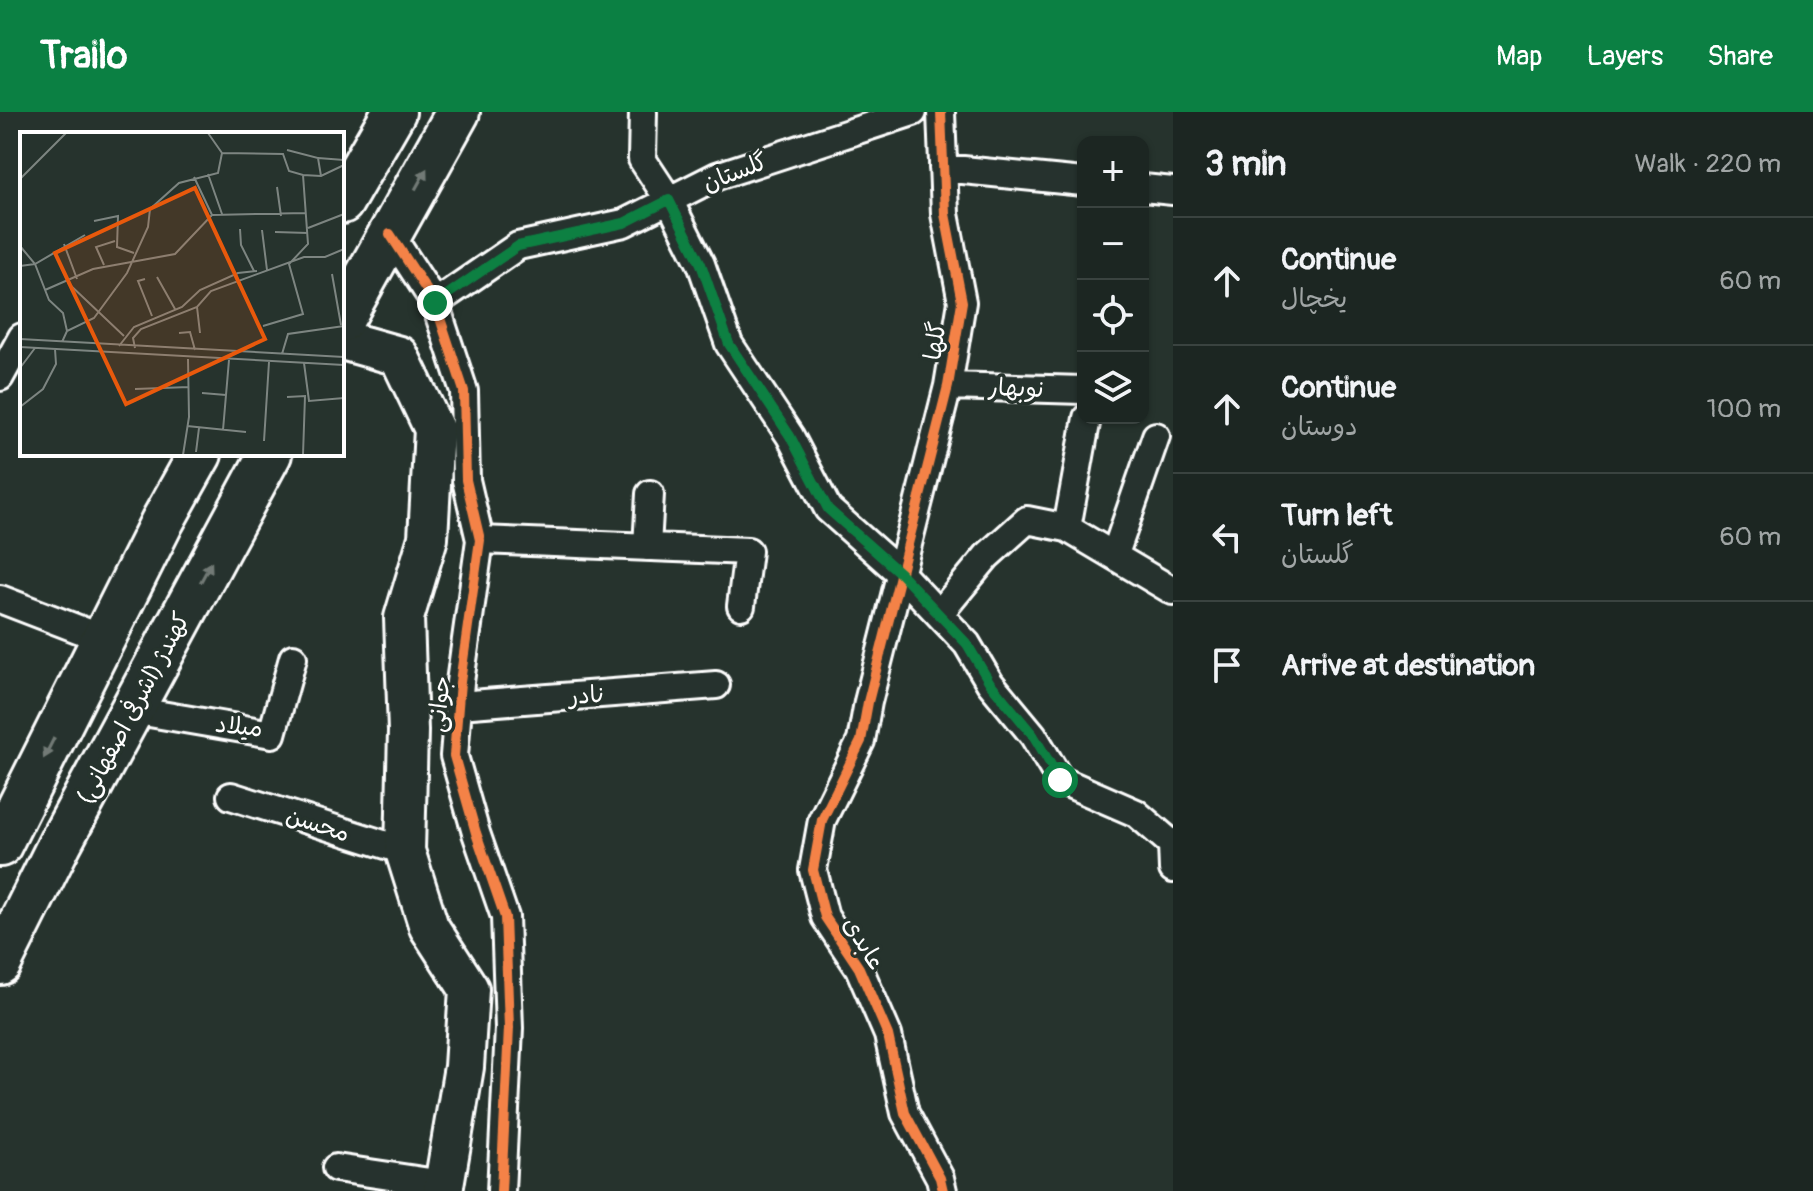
<!DOCTYPE html>
<meta charset="utf-8">
<style>
:root{--surface:#1c2622;--page:#29322f;--text:#f1f3f6;--muted:#a0a5a5;--line:#3a4340;--accent:#0b8043}
body{margin:0;font-family:Pangolin,"Playpen Sans Arabic",sans-serif;background:var(--page);color:var(--text)}
.controls{position:absolute;right:24px;top:24px;display:grid;overflow:hidden;border-radius:16px;box-shadow:0 2px 6px #0004}
.controls button{width:72px;height:72px;display:grid;place-items:center;padding:0;border:0;border-bottom:2px solid var(--line);background:var(--surface);color:var(--text);font:40px sans-serif}
.stop{position:absolute;width:24px;height:24px;margin:-18px;border:6px solid #0b8043;border-radius:50%;background:#fff}
.stop.end{background:#0b8043;border-color:#fff;box-shadow:0 2px 8px #0008}
.list{margin:0;padding:0;list-style:none}
h2{display:flex;justify-content:space-between;align-items:center;height:104px;margin:0;padding:0 32px;font-size:34px}
h2 small{font-size:26px;font-weight:400;color:var(--muted)}
.list li{display:grid;grid-template-columns:52px 1fr auto;gap:24px;align-items:center;box-sizing:border-box;height:128px;padding:0 32px;border-top:2px solid var(--line)}
.list b{display:block;font-size:30px;white-space:nowrap}
.list p{margin:0;font-size:26px;white-space:nowrap;color:var(--muted)}
.list em{font-size:26px;font-style:normal;color:var(--muted)}
.icon{flex:none;width:44px;height:44px;fill:none;stroke:currentColor;stroke-width:2;stroke-linecap:round;stroke-linejoin:round}
.map{position:relative;flex:none;width:1173px;height:1079px;overflow:hidden}
header{display:flex;align-items:center;gap:48px;box-sizing:border-box;height:112px;padding:0 40px;background:var(--accent);color:#fff}
header strong{font-size:38px}
nav{display:flex;gap:44px;margin-inline-start:auto;font-size:28px}
main{display:flex}
aside{flex:1;background:var(--surface)}
.map>svg:first-child{display:block}
.lines{fill:none;stroke-linecap:round;stroke-linejoin:round}
.street-casing{stroke:#fff;stroke-width:32}
.secondary-casing{stroke:#fff;stroke-width:44}
.primary-casing{stroke:#fff;stroke-width:48}
.street{stroke:#26332d;stroke-width:26}
.secondary{stroke:#26332d;stroke-width:38}
.primary{stroke:#26332d;stroke-width:42}
.cycleway-casing{stroke:#26332d;stroke-width:15}
.cycleway{stroke:#f48246;stroke-width:10}
.oneway{fill:#727a76}
.route{stroke:#0b8043;stroke-width:10}
.labels{text-anchor:middle;stroke-width:7;stroke-linejoin:round;paint-order:stroke}
.street-label{font-size:24px;fill:#fff;stroke:#26332d}
.inset-road{fill:none;stroke:#7d8581;stroke-width:2}
.view{fill:#e8590c;fill-opacity:0.15;stroke:#e8590c;stroke-width:4}
.inset-edge{fill:none;stroke:#fff;stroke-width:4}
</style>
<header>
<strong>Trailo</strong>
<nav><a>Map</a><a>Layers</a><a>Share</a></nav>
</header>
<main>
<div class="map">
<svg width="1173" height="1079" viewBox="0 0 1173 1079">
<rect width="100%" height="100%" fill="#26332d"/>
<filter id="ink" filterUnits="userSpaceOnUse"><feTurbulence type="fractalNoise" baseFrequency=".0125" numOctaves="2"/><feDisplacementMap in="SourceGraphic" scale="16" xChannelSelector="R" yChannelSelector="G"/><feConvolveMatrix kernelMatrix="1 2 1 2 8 2 1 2 1" color-interpolation-filters="sRGB"/></filter>
<g filter="url(#ink)">
<g class="lines">
<g class="street-casing">
<path id="street" d="M643 0 642 47 669 88 701 152 729 232 790 324 828 397 900 461 967 532 990 571 1033 623 1060 668 1136 701 1172 732 1173 757
M941 0 945 102 962 190 948 274 868 590 861 629 822 708 813 758 825 805 859 856 888 923 905 1001 940 1066 943 1079
M943 56 1083 70
M1143 76 1173 79
M390 122 435 191 464 279 466 368 480 428 460 570 454 644 476 721 505 805 509 916 501 1079
M435 191 518 134 624 111 717 64 913 0
M0 265 22 225
M948 274 1083 278
M1067 416 1087 306
M480 428 748 439 741 494
M647 435 650 382
M1115 442 1156 324
M0 487 104 527
M939 502 987 444 1027 408 1067 416 1173 479
M459 593 716 573
M132 598 272 622 293 546
M231 684 405 739
M336 1056 443 1072"/>
</g>
<g class="secondary-casing">
<path id="secondary" d="M342 228 399 244 434 317 428 426 404 506 408 619 405 739 429 815 469 877 464 955 443 1079"/>
</g>
<g class="primary-casing">
<path id="primary" d="M342 90 394 0
M342 208 458 0
M0 733 162 410 200 342
M0 851 60 731 270 342"/>
</g>
<use href="#street" class="street"/>
<use href="#secondary" class="secondary"/>
<use href="#primary" class="primary"/>
<g class="cycleway-casing">
<path id="cycleway" d="M941 0 945 102 962 190 948 274 868 590 861 629 822 708 813 758 825 805 859 856 888 923 905 1001 940 1066 943 1079
M390 122 435 191 464 279 466 368 480 428 460 570 454 644 476 721 505 805 509 916 501 1079"/>
</g>
<use href="#cycleway" class="cycleway"/>
</g>
<defs><path id="oneway-solid" d="M-6-.8H1V-3.2L6.5 0L1 3.2V.8H-6Z" transform="scale(2)"/></defs>
<g class="oneway">
<use href="#oneway-solid" transform="translate(421 67) rotate(-61)"/>
<use href="#oneway-solid" transform="translate(206 460) rotate(-62)"/>
<use href="#oneway-solid" transform="translate(49 636) rotate(117)"/>
</g>
</g>
<g class="lines" filter="url(#ink)">
<path class="route" d="M435 191 518 134 624 111 669 88 701 152 729 232 790 324 828 397 900 461 967 532 990 571 1033 623 1060 668"/>
</g>
<g class="labels">
<g class="street-label">
<text transform="translate(735 60) rotate(-21)" y="8">گلستان</text>
<text transform="translate(935 229) rotate(-81)" y="8">گلها</text>
<text transform="translate(1016 276) rotate(2)" y="8">نوبهار</text>
<text transform="translate(587 583) rotate(-4)" y="8">نادر</text>
<text transform="translate(439 592) rotate(-84)" y="8">جوانی</text>
<text transform="translate(133 596) rotate(-62)" y="8">کهندژ (اشرفی اصفهانی)</text>
<text transform="translate(239 614) rotate(6)" y="8">میلاد</text>
<text transform="translate(318 712) rotate(18)" y="8">محسن</text>
<text transform="translate(864 831) rotate(59)" y="8">عابدی</text>
</g>
</g>
<g transform="translate(20 20)">
<rect width="324" height="324" fill="#26332d"/>
<path class="inset-road" d="M188 1 202 21M267 18 298 26 301 44M298 26 324 28M188 42 202 82M174 45 192 83M0 47 46 1M257 55 261 84M74 89 98 84 97 115 114 121M288 96 324 82M220 97 221 113 234 139M242 98 247 138M255 100 288 101M44 112 57 147M0 114 15 132 29 168 43 181 47 199M84 133 76 115 95 109M0 134 15 132 65 103M312 142 321 193M137 145 155 177M125 147 118 149 132 184M48 151 104 204M25 158 73 137 155 122 192 83 286 81M177 175 180 201M243 194 283 182 269 132 288 112 283 43M159 201 170 200 175 218M0 207 324 225M42 210 47 199 74 186 107 141 128 95 130 77 159 51 198 41 202 21 263 22 269 39 283 43 301 44 324 33M99 214 114 195 162 175 180 158 218 141 237 139M0 215 324 233M115 216 113 206 121 197 177 175 191 159 284 125H305L324 117M262 222 268 202 324 194M284 231 289 269 324 266M0 236 15 216M115 257 169 255M182 261 206 263M267 265 285 264 283 323M0 275 23 257 36 232 35 217M167 294 226 300M203 298 209 228M244 309 249 230M176 320 179 296M163 323 169 285 168 227"/>
<path class="view" d="M175 56 245 207 106 272 35 121Z"/>
<rect width="324" height="324" class="inset-edge"/>
</g>
</svg>
<div class="controls">
<button>+</button>
<button>−</button>
<button><svg class="icon" aria-label="locate" viewBox="0 0 24 24"><circle cx="12" cy="12" r="6"/><path d="M12 2v4M12 18v4M2 12h4M18 12h4"/></svg></button>
<button><svg class="icon" aria-label="layers" viewBox="0 0 24 24"><path d="M12 4l9 5-9 5-9-5zM3 14l9 5 9-5"/></svg></button>
</div>
<div class="stop" style="left:1060px;top:668px"></div>
<div class="stop end" style="left:435px;top:191px"></div>
</div>
<aside>
<h2>3 min<small>Walk · 220 m</small></h2>
<ul class="list">
<li><svg class="icon" aria-label="ahead" viewBox="0 0 24 24"><path d="M12 20V5M6 11l6-6 6 6"/></svg><div><b>Continue</b><p>یخچال</p></div><em>60 m</em></li>
<li><svg class="icon" aria-label="ahead" viewBox="0 0 24 24"><path d="M12 20V5M6 11l6-6 6 6"/></svg><div><b>Continue</b><p>دوستان</p></div><em>100 m</em></li>
<li><svg class="icon" aria-label="left" viewBox="0 0 24 24"><path d="M17 20v-9H6M10 6l-5 5 5 5"/></svg><div><b>Turn left</b><p>گلستان</p></div><em>60 m</em></li>
<li><svg class="icon" aria-label="arrive" viewBox="0 0 24 24"><path d="M6 21V4h12l-3 4 3 4H6"/></svg><div><b>Arrive at destination</b></div></li>
</ul>
</aside>
</main>
